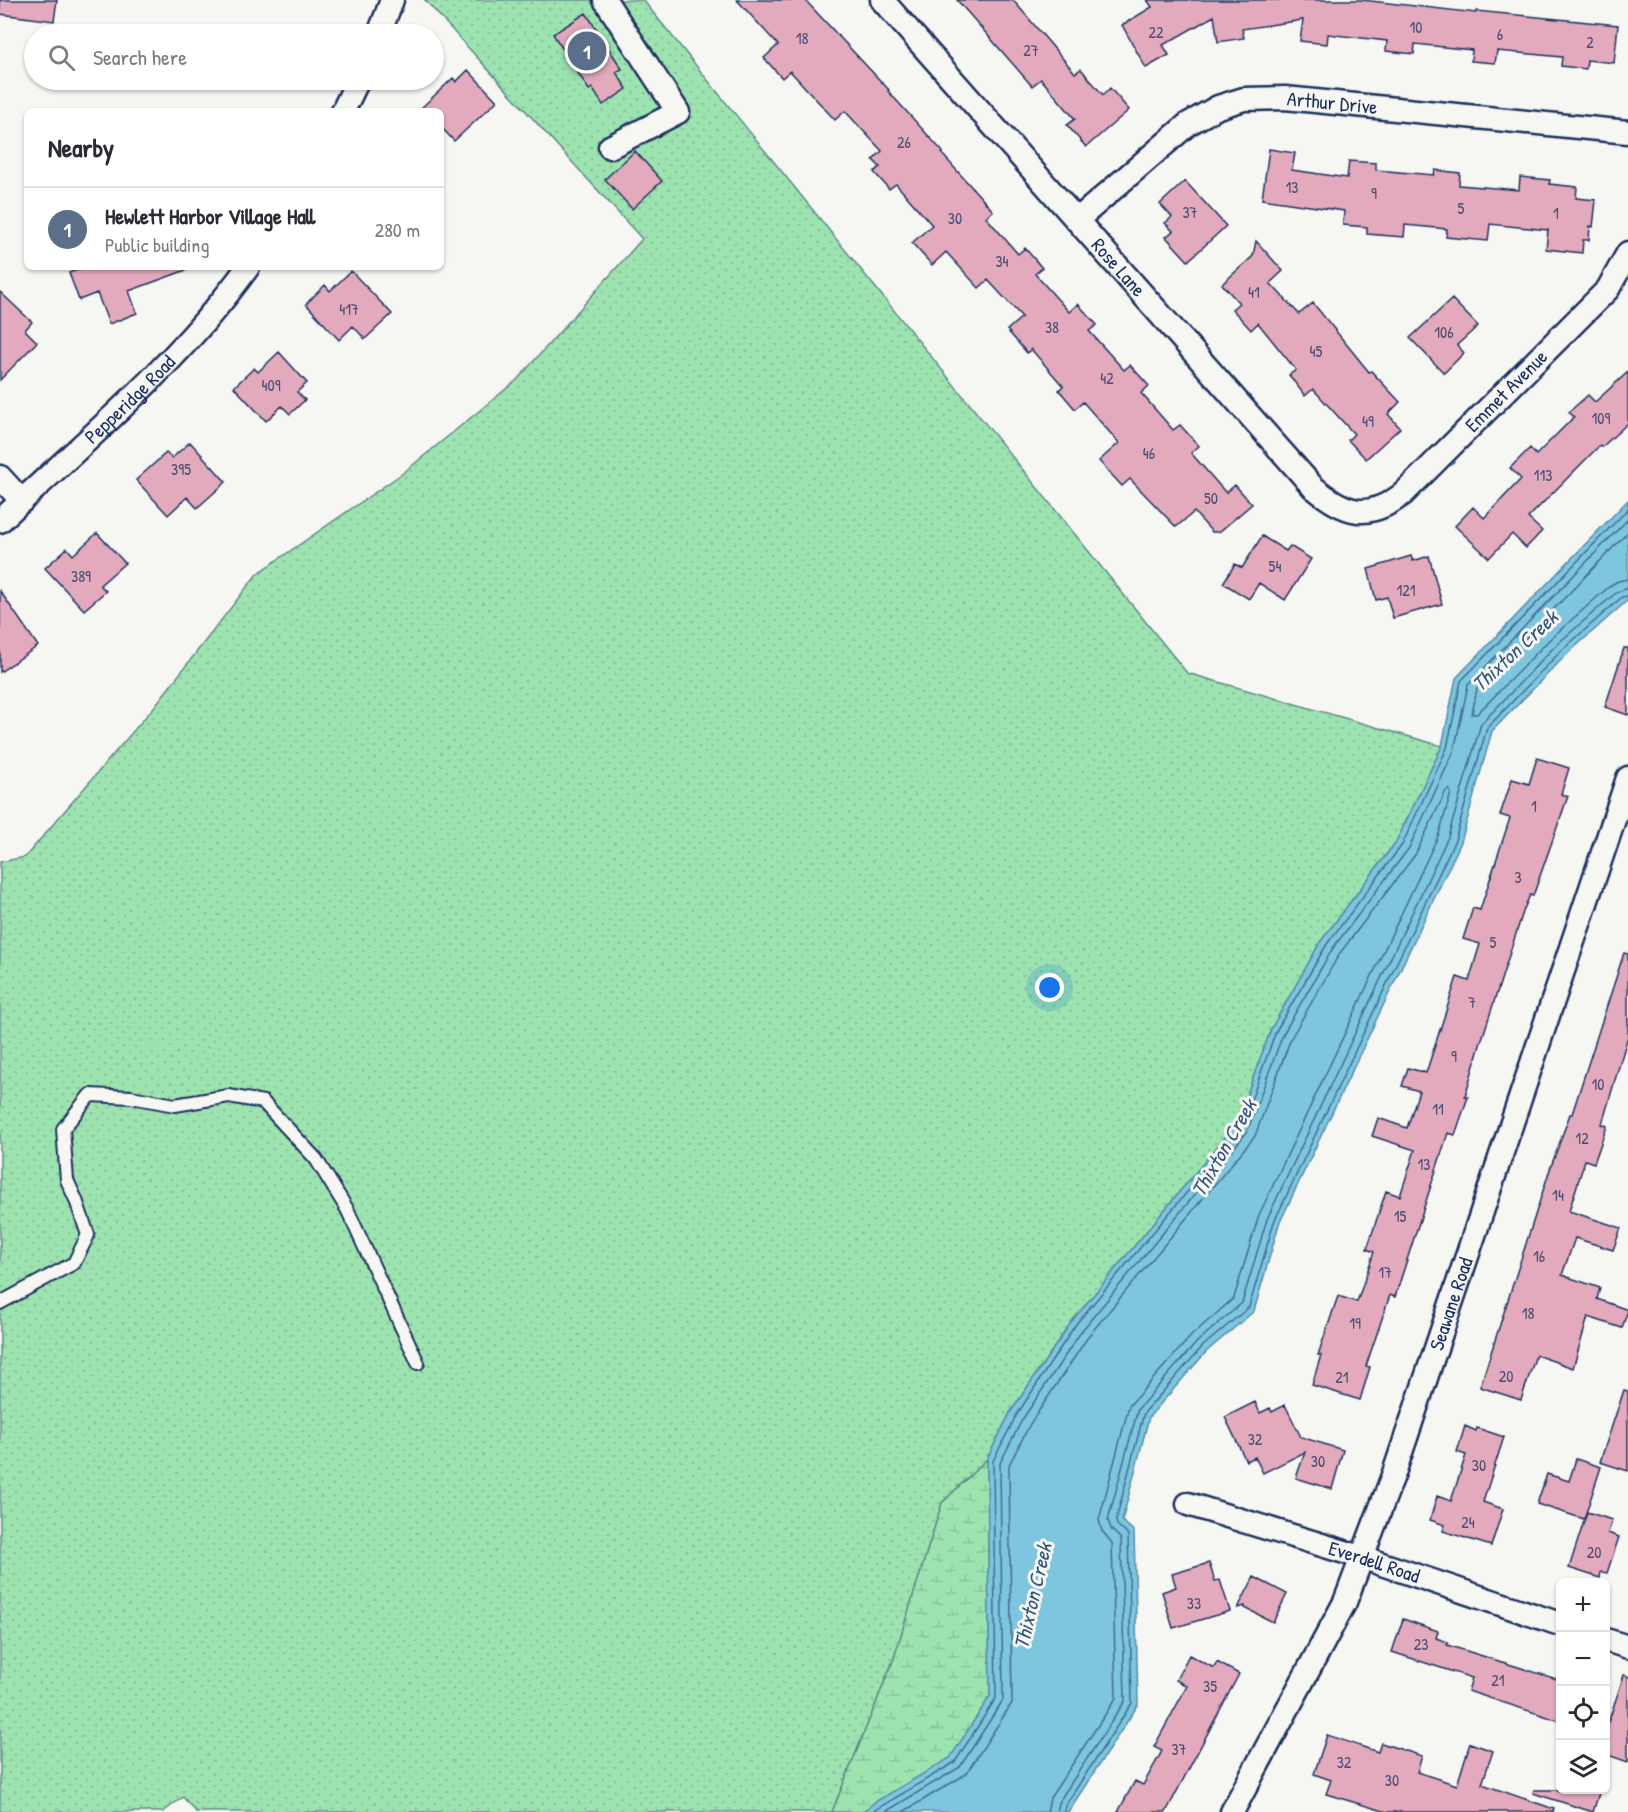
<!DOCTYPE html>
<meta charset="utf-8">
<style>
:root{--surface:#fff;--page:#f2f2f3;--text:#2b2b33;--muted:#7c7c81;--line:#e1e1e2;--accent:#c8321e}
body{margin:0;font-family:"Patrick Hand",sans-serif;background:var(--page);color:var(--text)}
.controls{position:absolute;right:18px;bottom:18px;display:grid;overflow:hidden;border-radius:9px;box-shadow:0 2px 4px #0004}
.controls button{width:54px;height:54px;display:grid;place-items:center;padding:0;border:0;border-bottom:2px solid var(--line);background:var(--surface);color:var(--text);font:30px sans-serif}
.you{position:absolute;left:1050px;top:988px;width:21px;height:21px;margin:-15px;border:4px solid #fff;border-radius:50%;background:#1a73e8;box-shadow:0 0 0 9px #1a73e833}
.badge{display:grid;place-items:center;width:39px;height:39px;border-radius:50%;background:var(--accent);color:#fff;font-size:20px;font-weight:700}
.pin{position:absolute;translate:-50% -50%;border:3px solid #fff;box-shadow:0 2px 6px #0006}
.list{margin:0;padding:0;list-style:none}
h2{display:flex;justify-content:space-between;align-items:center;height:78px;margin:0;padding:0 24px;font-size:26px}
h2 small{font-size:20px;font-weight:400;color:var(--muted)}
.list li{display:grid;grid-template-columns:39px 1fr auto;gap:18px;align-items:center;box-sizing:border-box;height:84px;padding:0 24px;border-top:2px solid var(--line)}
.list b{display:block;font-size:22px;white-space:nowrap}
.list p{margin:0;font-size:20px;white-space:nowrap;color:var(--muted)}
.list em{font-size:20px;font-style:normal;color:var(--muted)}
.icon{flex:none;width:33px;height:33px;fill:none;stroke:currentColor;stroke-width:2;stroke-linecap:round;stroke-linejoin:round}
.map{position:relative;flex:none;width:1628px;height:1812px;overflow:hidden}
.search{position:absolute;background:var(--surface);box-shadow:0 2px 4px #0004;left:24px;top:24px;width:420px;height:66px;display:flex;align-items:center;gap:15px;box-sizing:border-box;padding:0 21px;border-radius:33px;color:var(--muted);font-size:22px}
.panel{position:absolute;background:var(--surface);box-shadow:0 2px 4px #0004;left:24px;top:108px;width:420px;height:162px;border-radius:9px}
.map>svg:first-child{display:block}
.grass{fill:url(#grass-dots);stroke:#5c8987;stroke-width:1.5}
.wetland{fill:url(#wetland-marsh);stroke:#5c8987;stroke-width:1.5}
.water{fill:#7ec6de;stroke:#568aab;stroke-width:1.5}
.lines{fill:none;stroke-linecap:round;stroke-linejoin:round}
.shore{stroke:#436b91;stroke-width:1.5}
.building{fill:#e2aabc;stroke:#1b2f5e;stroke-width:1.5}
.lane-casing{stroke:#1b2f5e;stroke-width:16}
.street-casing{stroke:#1b2f5e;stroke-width:27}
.lane{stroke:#f6f6f2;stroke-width:12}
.street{stroke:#f6f6f2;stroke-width:22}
.labels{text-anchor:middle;stroke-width:6;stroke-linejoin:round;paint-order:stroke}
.number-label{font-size:16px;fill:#4d4e76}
.street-label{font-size:20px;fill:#1b2f5e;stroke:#f6f6f2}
.water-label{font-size:21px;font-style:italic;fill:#34557e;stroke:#f6f6f2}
</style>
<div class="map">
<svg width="1628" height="1812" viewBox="0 0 1628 1812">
<defs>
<pattern id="grass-dots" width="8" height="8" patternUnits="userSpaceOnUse" patternTransform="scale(1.5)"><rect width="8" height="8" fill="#9de3b0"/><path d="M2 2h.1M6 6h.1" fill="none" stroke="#87c39a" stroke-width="1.8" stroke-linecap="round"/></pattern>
<pattern id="wetland-marsh" width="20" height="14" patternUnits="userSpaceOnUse" patternTransform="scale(1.5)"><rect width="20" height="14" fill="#9de3b0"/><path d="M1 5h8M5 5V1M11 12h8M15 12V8" fill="none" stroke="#87c39a"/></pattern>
</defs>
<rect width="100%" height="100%" fill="#f6f6f2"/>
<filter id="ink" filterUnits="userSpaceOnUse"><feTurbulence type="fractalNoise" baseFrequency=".0167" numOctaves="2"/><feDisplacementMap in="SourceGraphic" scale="12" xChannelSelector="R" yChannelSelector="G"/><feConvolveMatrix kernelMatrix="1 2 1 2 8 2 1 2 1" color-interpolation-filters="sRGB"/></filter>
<g filter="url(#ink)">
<path class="grass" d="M425 0H643L1187 673 1442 746 1396 842 1321 941 1271 1029 1236 1124 1072 1321 1010 1413 987 1459 942 1503 893 1661 832 1812H196L183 1797 163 1812H0V862L25 857 154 707 257 574 403 473 517 380 642 239Z"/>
<path class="wetland" d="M987 1459 990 1696 951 1758 875 1802 862 1812H832L893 1661 942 1503Z"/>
<path class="water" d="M1628 500V600L1566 655 1492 731 1461 842 1279 1224 1254 1311 1207 1351 1149 1417 1122 1521 1134 1531 1138 1705 1068 1812H862L875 1802 950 1758 990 1696 987 1459 1010 1413 1072 1321 1236 1124 1271 1029 1321 941 1396 842 1442 746 1456 678Z"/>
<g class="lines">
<path class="shore" d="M1628 532 1477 689 1472 714H1477L1550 639 1611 585 1618 581 1628 579
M872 1812 955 1762 996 1698 993 1461 1016 1416 1076 1324 1241 1128 1276 1031 1327 944 1402 845 1447 748 1461 681 1628 509
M885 1812 960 1767 1003 1700 1000 1463 1022 1420 1083 1329 1247 1132 1283 1034 1333 948 1409 848 1454 751 1468 685 1628 519
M903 1812 966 1774 1012 1703 1009 1465 1030 1424 1090 1334 1255 1136 1291 1038 1340 953 1415 855 1446 791 1449 789 1451 793 1439 834 1259 1215 1234 1298 1192 1335 1129 1406 1099 1520 1102 1531 1112 1543 1116 1698 1050 1798 1047 1812
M1056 1812 1058 1803 1125 1701 1121 1539 1111 1529 1108 1520 1138 1409 1198 1341 1242 1303 1267 1219 1448 837 1481 724 1556 645 1617 592 1628 588
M1064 1812 1065 1806 1132 1703 1128 1535 1117 1525 1116 1520 1144 1413 1203 1346 1249 1307 1274 1222 1455 840 1487 728 1561 651 1622 597 1628 596"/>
</g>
<path class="building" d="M0 0H57L54 21 0 14Z
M737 0H805L889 90 888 91 943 152 942 154 993 211 986 217 1018 254 1025 248 1042 268 1035 274 1069 312 1078 304 1097 325 1089 331 1124 370 1130 365 1149 386 1141 393 1173 430 1180 425 1199 446 1191 453 1226 493 1235 485 1252 504 1219 532H1212L1194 512 1176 527 1130 479 1122 486 1099 461 1119 443 1083 402 1075 409 1059 390 1063 386 1031 349 1027 353 1007 330 1022 317 988 280 979 288 946 252 932 265 912 243 932 225 896 184 889 189 874 172 880 167 873 160 882 151 845 111 835 120 790 71 782 78 764 58 778 45Z
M957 0H1013L1075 73 1081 69 1103 95 1110 88 1129 110 1086 147 1067 125 1075 119 1041 79 1032 86Z
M1147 0H1362L1476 13V11L1618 25 1614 63 1587 60 1586 69 1561 66 1562 57 1497 51 1495 63 1471 61 1472 50 1415 44 1414 54 1386 51 1387 41 1328 34 1327 44 1300 41 1303 20 1242 29 1244 38 1218 42 1214 16 1163 45 1169 55 1146 68 1122 25 1152 7Z
M586 13 622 69 616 72 627 89 603 105 592 88 589 90 553 34Z
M468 70 497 101 454 141 441 127V111H418L453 78 456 82Z
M1269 149 1295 153 1292 170 1347 178 1349 161 1376 163V170L1434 175 1435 170 1460 173 1459 185 1519 190 1520 177 1550 180 1549 184 1577 187 1576 198 1596 200 1593 227 1590 226 1589 240H1583L1582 253 1546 249 1548 230 1490 224 1488 241 1446 237 1447 229 1405 225 1404 237 1367 234V227L1343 225 1344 211 1262 199Z
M635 151 662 181 632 209 605 179Z
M1185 181 1226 226 1188 261 1166 237 1173 231 1165 223 1172 217 1160 204Z
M1256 241 1283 271 1270 283 1299 314 1313 303 1369 372 1371 371 1400 402 1388 414 1400 428 1366 459 1348 440 1354 434 1313 389 1305 396 1289 375 1296 370 1258 323 1251 330 1232 309 1239 303 1222 284 1253 256Z
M85 267H188L189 269 129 291 137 313 109 324 97 293 79 300 69 273Z
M351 271 392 314 365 339 353 326 339 340 306 304 325 285 330 291Z
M0 292 32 322 25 330 37 342 0 380Z
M1452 299 1478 326 1457 345 1464 353 1444 373 1410 338Z
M279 352 307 383 297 392 305 400 290 414 282 406 266 421 234 387 254 368 258 372Z
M1628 372V423L1602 447 1600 445 1528 518 1542 531 1526 548 1512 534 1489 558 1455 526 1473 507 1484 518 1521 479 1510 468 1530 448 1536 455 1574 417 1569 412 1588 395 1595 402Z
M190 442 226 482 197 508 187 497 168 515 136 480 166 453 172 458Z
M97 533 125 563 100 585 106 591 84 610 45 568 67 548 73 555Z
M1262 536 1286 551 1290 546 1311 559 1285 600 1259 583 1249 599 1223 583 1235 564 1242 568Z
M1411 556 1413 561 1429 556 1442 604 1393 618 1387 597 1376 600 1368 569Z
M0 591 38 646 0 672Z
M1624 648H1628V715L1605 707Z
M1537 758 1569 768 1561 794 1568 796 1533 896 1530 895 1524 909 1480 1045 1465 1096 1468 1097 1455 1135 1448 1133 1395 1297 1390 1295 1366 1366 1370 1367 1360 1400 1312 1385 1321 1355H1318L1338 1296 1357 1302 1374 1252 1367 1249 1386 1191 1400 1196 1415 1150 1372 1136 1378 1118 1407 1128 1419 1091 1402 1086 1408 1068 1426 1073 1457 977 1469 981 1480 944 1463 939 1473 908 1480 910 1510 818 1500 815 1512 779 1529 784Z
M1624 953 1628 954V1036L1602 1124 1607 1126 1594 1163 1585 1160 1569 1211 1621 1228 1613 1250 1575 1238 1562 1275 1600 1288 1597 1299 1628 1310 1622 1328 1588 1317 1573 1368 1536 1355 1521 1400 1480 1387 1549 1172 1570 1114H1572Z
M1624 1390 1628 1391V1471L1600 1462Z
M1255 1402 1260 1413 1270 1408 1272 1412 1285 1405 1301 1437 1343 1450 1332 1489 1296 1478 1305 1452 1263 1473 1255 1457 1246 1461 1225 1417Z
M1465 1426 1476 1431 1477 1428 1504 1437 1483 1502 1503 1509 1491 1546 1443 1531 1445 1525 1430 1520 1437 1496 1451 1501 1466 1455 1457 1452Z
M1576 1459 1601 1467 1584 1519 1537 1504 1547 1474 1569 1481Z
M1587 1512 1612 1520 1608 1533 1619 1537 1607 1573 1601 1572 1600 1578 1569 1568Z
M1209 1563 1215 1581 1220 1580 1230 1611 1173 1628 1162 1592 1176 1587 1172 1574Z
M1254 1577 1287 1594 1273 1622 1245 1608V1606L1238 1608Z
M1403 1619 1438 1631 1436 1638 1448 1642 1447 1645 1560 1680V1721L1468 1691 1472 1678 1392 1652Z
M1189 1655 1214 1668 1217 1662 1239 1674 1166 1812H1118L1135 1781 1143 1785 1162 1751 1154 1747 1187 1686 1176 1680Z
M1624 1675 1628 1676V1762L1605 1754V1732Z
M1327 1735 1378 1752 1381 1743 1422 1756 1417 1772 1457 1785 1470 1743 1493 1751 1482 1784 1554 1809 1553 1812H1387L1326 1794 1331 1780 1314 1774Z
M1534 1790H1600L1593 1812 1533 1793Z"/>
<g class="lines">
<g class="lane-casing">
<path id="lane" d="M0 1303 74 1263 88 1235 76 1200 67 1180 63 1129 90 1095 131 1097 175 1105 229 1096 263 1102 316 1159 347 1209 418 1363"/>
</g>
<g class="street-casing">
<g id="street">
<path d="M605 0 678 112 610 147"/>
<path id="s1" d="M882 0 1313 487C1346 514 1367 521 1403 494L1608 289 1628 253"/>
<path d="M379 34 392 0"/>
<path d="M343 111 358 80"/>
<path id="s2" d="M1077 220 1188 124 1218 107 1244 99 1285 98 1628 132"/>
<path d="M0 477 22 501"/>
<path id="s3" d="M0 521C87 439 177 365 248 267"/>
<path id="s4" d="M1188 1504 1361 1557 1560 1624"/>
<path d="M1606 1640 1628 1647"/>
<path id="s5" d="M1232 1812 1345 1602 1394 1473 1628 778"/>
</g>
</g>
<use href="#lane" class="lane"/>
<use href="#street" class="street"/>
</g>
</g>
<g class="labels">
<g class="number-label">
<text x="1416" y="33">10</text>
<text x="1156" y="38">22</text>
<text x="1500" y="40">6</text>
<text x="802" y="44">18</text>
<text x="1590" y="48">2</text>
<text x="1031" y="56">27</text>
<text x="904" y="148">26</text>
<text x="1292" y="193">13</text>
<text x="1374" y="199">9</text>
<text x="1461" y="214">5</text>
<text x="1190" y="218">37</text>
<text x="1556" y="219">1</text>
<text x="955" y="224">30</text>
<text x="1002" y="267">34</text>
<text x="1254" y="298">41</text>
<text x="349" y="315">417</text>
<text x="1052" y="333">38</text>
<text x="1444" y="338">106</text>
<text x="1316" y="357">45</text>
<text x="1107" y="384">42</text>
<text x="271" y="391">409</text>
<text x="1601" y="424">109</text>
<text x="1368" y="427">49</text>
<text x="1149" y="459">46</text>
<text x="181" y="475">395</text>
<text x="1543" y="481">113</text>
<text x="1211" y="504">50</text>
<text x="1275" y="572">54</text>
<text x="81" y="582">389</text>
<text x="1406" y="596">121</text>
<text x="1534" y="812">1</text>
<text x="1518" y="883">3</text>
<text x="1493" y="948">5</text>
<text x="1472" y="1008">7</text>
<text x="1454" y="1062">9</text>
<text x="1598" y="1090">10</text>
<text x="1438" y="1115">11</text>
<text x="1582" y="1144">12</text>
<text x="1424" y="1170">13</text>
<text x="1558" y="1201">14</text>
<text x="1400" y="1222">15</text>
<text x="1539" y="1262">16</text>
<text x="1385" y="1278">17</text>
<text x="1528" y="1319">18</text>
<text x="1355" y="1329">19</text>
<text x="1506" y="1382">20</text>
<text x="1342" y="1383">21</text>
<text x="1255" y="1445">32</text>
<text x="1318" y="1467">30</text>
<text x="1479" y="1471">30</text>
<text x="1468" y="1528">24</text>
<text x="1594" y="1558">20</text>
<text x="1194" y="1609">33</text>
<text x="1421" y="1650">23</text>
<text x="1498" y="1686">21</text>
<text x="1210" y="1692">35</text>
<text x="1179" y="1755">37</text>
<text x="1344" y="1768">32</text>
<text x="1392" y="1786">30</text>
</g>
<g class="street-label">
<text dy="7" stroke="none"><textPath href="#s2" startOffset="297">Arthur Drive</textPath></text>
<text dy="7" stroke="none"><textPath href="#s1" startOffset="357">Rose Lane</textPath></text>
<text dy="7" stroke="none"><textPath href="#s1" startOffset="897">Emmet Avenue</textPath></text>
<text dy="7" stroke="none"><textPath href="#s3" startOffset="178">Pepperidge Road</textPath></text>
<text dy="7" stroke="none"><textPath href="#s5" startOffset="555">Seawane Road</textPath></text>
<text dy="7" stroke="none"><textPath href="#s4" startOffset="195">Everdell Road</textPath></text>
</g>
<g class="water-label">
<text transform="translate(1515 651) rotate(-43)" y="7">Thixton Creek</text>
<text transform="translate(1224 1148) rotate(-60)" y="7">Thixton Creek</text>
<text transform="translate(1033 1596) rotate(-77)" y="7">Thixton Creek</text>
</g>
</g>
</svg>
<div class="controls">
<button>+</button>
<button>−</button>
<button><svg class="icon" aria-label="locate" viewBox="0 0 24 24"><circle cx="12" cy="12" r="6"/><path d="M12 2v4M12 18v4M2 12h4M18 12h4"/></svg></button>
<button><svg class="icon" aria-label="layers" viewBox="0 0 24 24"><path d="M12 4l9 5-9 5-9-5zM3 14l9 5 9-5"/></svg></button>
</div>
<div class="you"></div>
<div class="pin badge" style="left:587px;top:51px;background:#5c6f8a">1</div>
<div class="search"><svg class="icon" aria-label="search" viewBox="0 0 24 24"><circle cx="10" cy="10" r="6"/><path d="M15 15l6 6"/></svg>Search here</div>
<section class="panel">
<h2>Nearby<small></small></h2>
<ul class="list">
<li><span class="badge" style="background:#5c6f8a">1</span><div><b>Hewlett Harbor Village Hall</b><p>Public building</p></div><em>280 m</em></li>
</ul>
</section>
</div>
